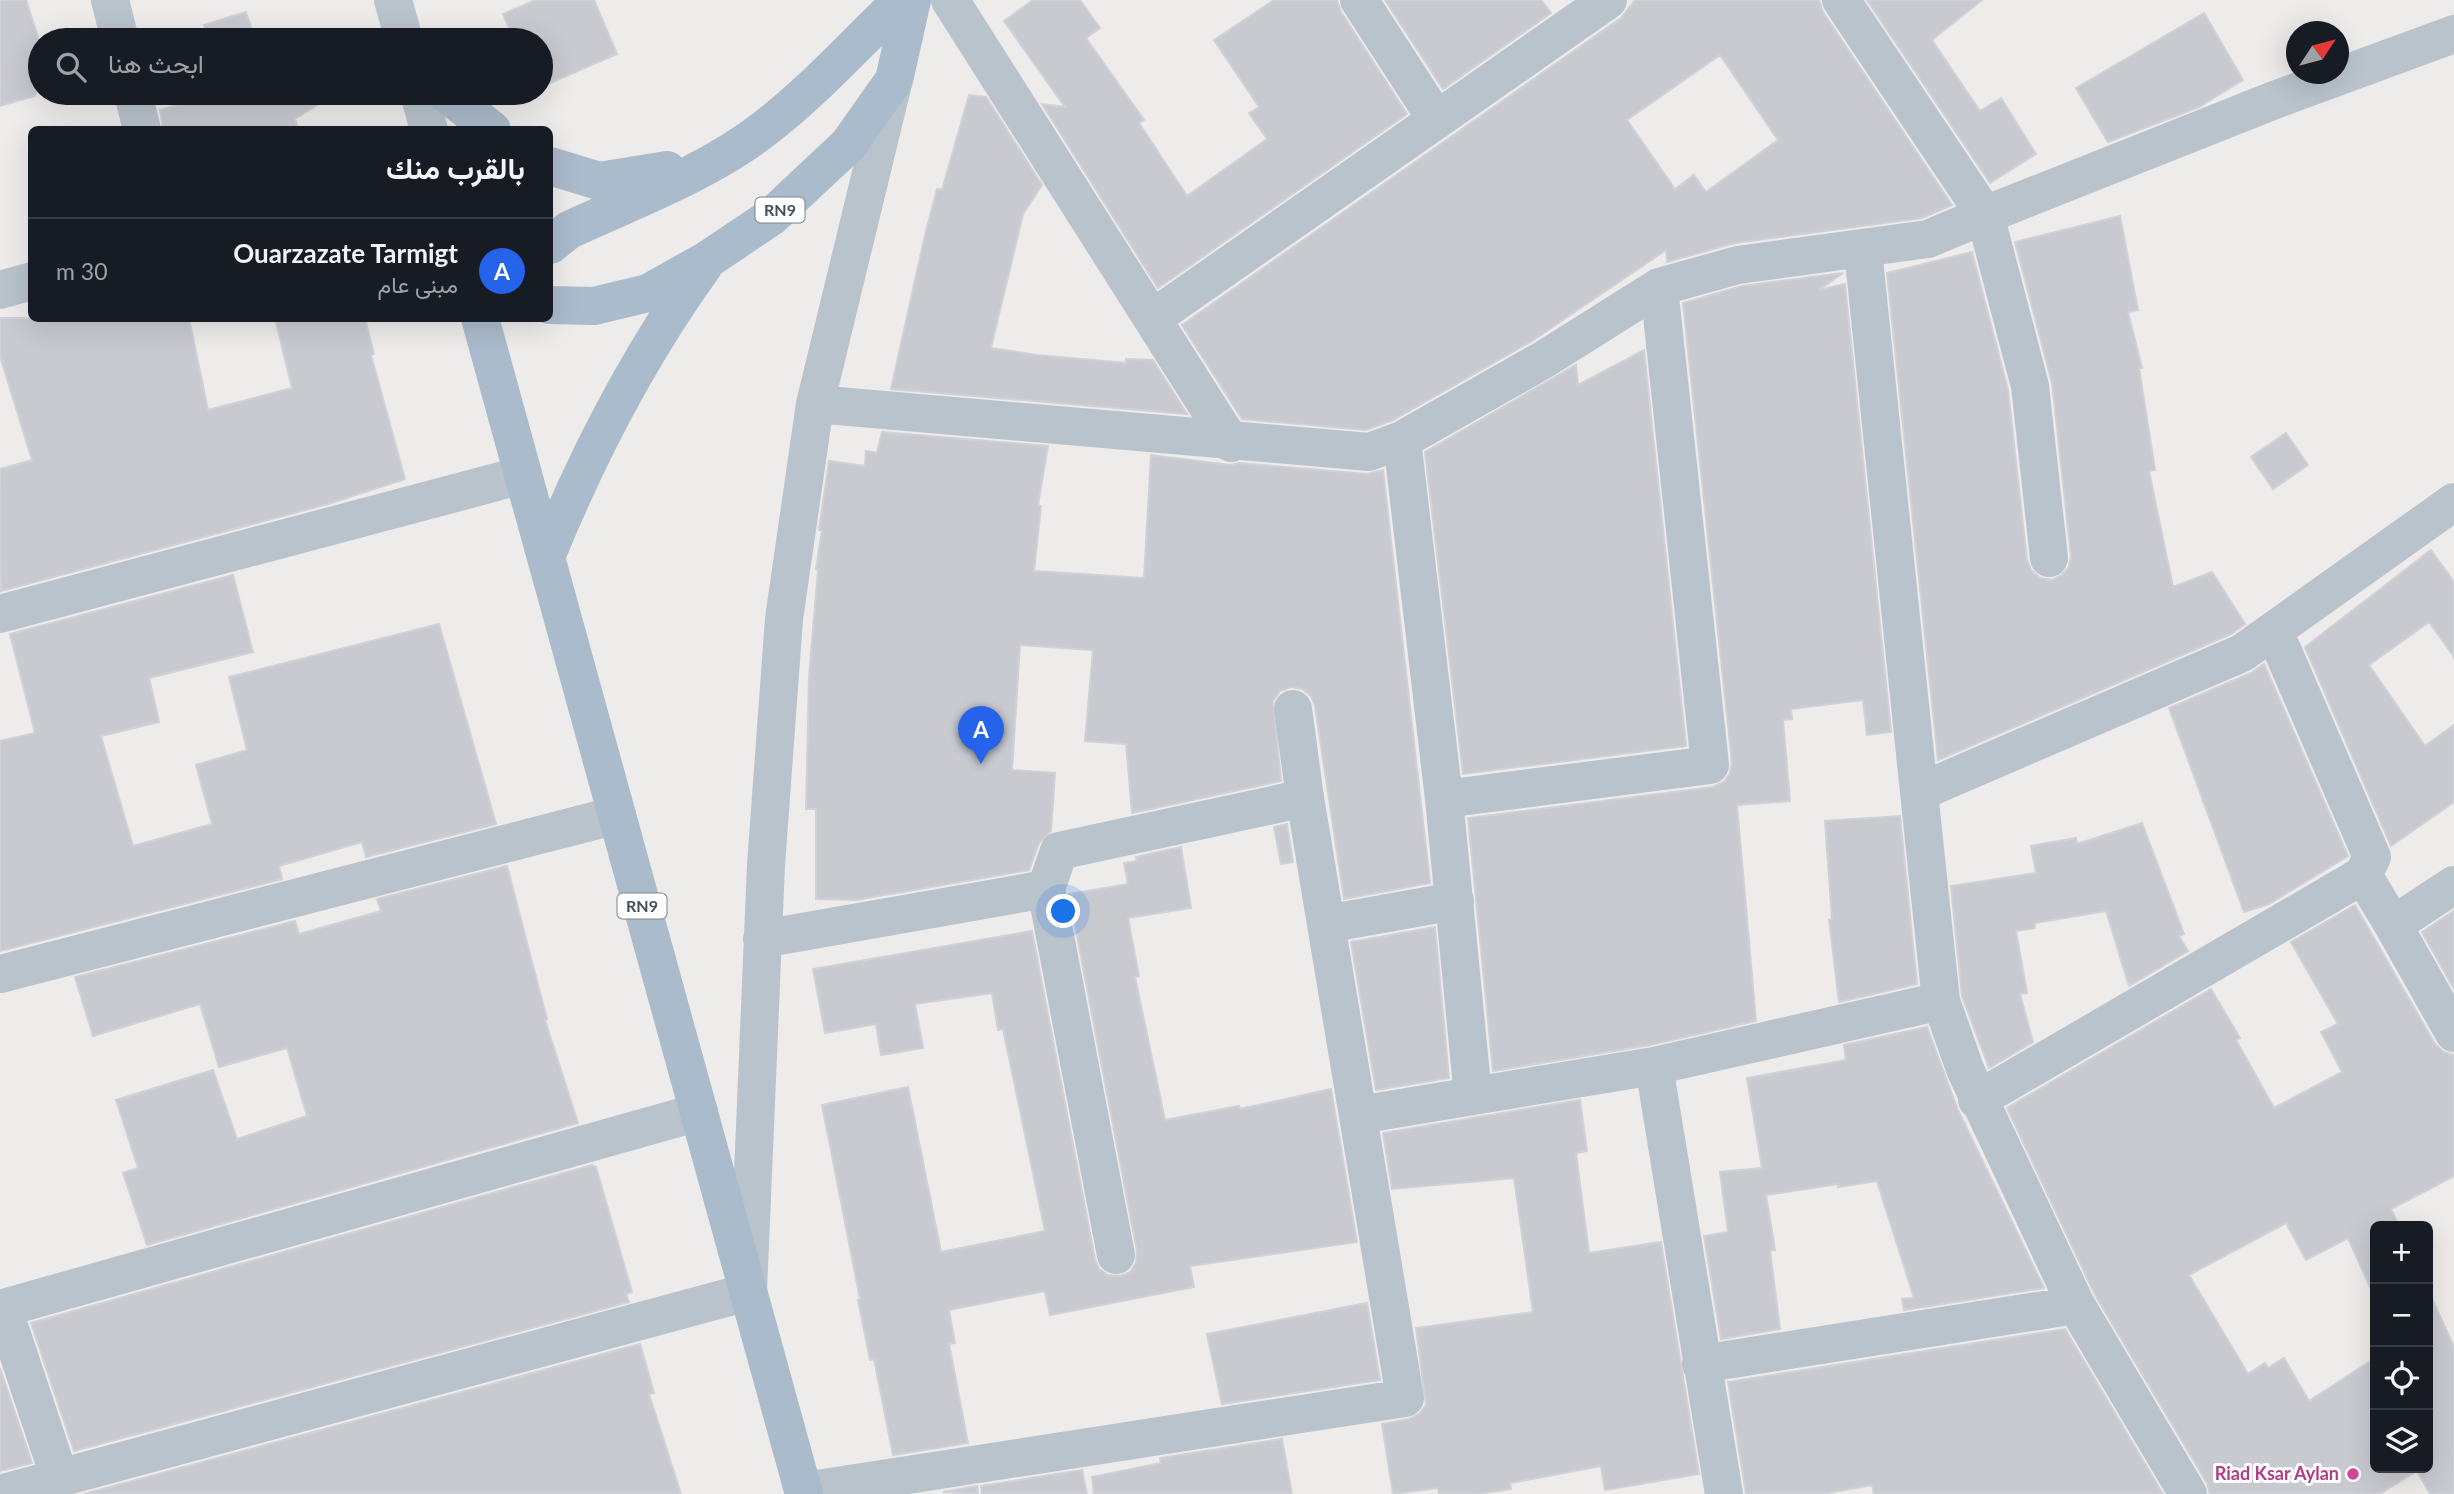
<!DOCTYPE html>
<html lang="ar">
<meta charset="utf-8">
<style>
:root{--surface:#171b24;--page:#20242c;--text:#f1f3f6;--muted:#9ea1a6;--line:#363941;--accent:#2563eb}
body{margin:0;font-family:Lato,Vazirmatn,sans-serif;background:var(--page);color:var(--text);direction:rtl}
.controls{position:absolute;right:21px;bottom:21px;display:grid;overflow:hidden;border-radius:10px;box-shadow:0 7px 28px #0002}
.controls button{width:63px;height:63px;display:grid;place-items:center;padding:0;border:0;border-bottom:2px solid var(--line);background:var(--surface);color:var(--text);font:35px sans-serif}
.compass{position:absolute;left:2286px;top:21px;width:63px;height:63px;border-radius:50%;background:var(--surface);box-shadow:0 7px 28px #0002;rotate:54deg}
.you{position:absolute;left:1064px;top:912px;width:24px;height:24px;margin:-18px;border:5px solid #fff;border-radius:50%;background:#1a73e8;box-shadow:0 0 0 10px #1a73e833}
.badge{display:grid;place-items:center;width:46px;height:46px;border-radius:50%;background:var(--accent);color:#fff;font-size:23px;font-weight:700}
.pin{position:absolute;translate:-50% -58px;filter:drop-shadow(0 2px 4px #0008)}
.pin::after{content:'';position:absolute;top:37px;width:24px;height:21px;background:inherit;clip-path:polygon(0 0,100% 0,50% 100%)}
.list{margin:0;padding:0;list-style:none}
h2{display:flex;justify-content:space-between;align-items:center;height:91px;margin:0;padding:0 28px;font-size:30px}
h2 small{font-size:23px;font-weight:400;color:var(--muted)}
.list li{display:grid;grid-template-columns:46px 1fr auto;gap:21px;align-items:center;box-sizing:border-box;height:105px;padding:0 28px;border-top:2px solid var(--line)}
.list b{display:block;font-size:26px;white-space:nowrap}
.list p{margin:0;font-size:23px;white-space:nowrap;color:var(--muted)}
.list em{font-size:23px;font-style:normal;color:var(--muted)}
.icon{flex:none;width:38px;height:38px;fill:none;stroke:currentColor;stroke-width:2;stroke-linecap:round;stroke-linejoin:round}
.map{position:relative;flex:none;width:2454px;height:1494px;overflow:hidden;direction:ltr}
.search{position:absolute;background:var(--surface);box-shadow:0 7px 28px #0002;left:28px;top:28px;width:525px;height:77px;display:flex;align-items:center;gap:18px;box-sizing:border-box;padding:0 24px;border-radius:38px;color:var(--muted);font-size:26px}
.panel{position:absolute;background:var(--surface);box-shadow:0 7px 28px #0002;left:28px;top:126px;width:525px;height:196px;border-radius:10px;direction:rtl}
.map>svg:first-child{display:block}
.building{fill:#c8cad0;stroke:#cfd1d7;stroke-width:2;fill-rule:evenodd}
.lines{fill:none;stroke-linecap:round;stroke-linejoin:round}
.minor{stroke:#b9c3cb;stroke-width:38}
.tertiary{stroke:#b9c3cb;stroke-width:38}
.primary{stroke:#aabbcb;stroke-width:38}
.hotel-dot{fill:#d1479c;stroke:#fff;stroke-width:2.5}
.labels{text-anchor:middle;stroke-width:6;stroke-linejoin:round;paint-order:stroke}
.shield{fill:#fff;stroke:#7c848a;stroke-width:2}
.shield-label{font-size:16px;font-weight:bold;fill:#444f58}
.hotel-label{font-size:18px;font-weight:bold;fill:#b23c85;stroke:#fff;text-anchor:end}
</style>
<div class="map">
<svg width="2454" height="1494" viewBox="0 0 2454 1494">
<rect width="100%" height="100%" fill="#eeebeb"/>
<path class="building" d="M0 0H26L40 43V84L35 96 0 106Z
M536 0H594L617 54 541 87V40H514L503 14Z
M1033 0H1080L1100 28 1086 38 1144 120 1139 123 1187 196 1267 139 1249 113 1259 107 1214 40 1274 0H1337L1341 12 1407 114 1158 288 1042 104 1065 107 1004 21Z
M1385 0H1541L1551 13 1443 89Z
M1635 0H1819L1823 12 1952 205 1922 218 1735 243 1667 262 1666 250 1532 341 1393 420 1366 430 1242 419 1182 325 1621 18ZM1720 55 1778 140 1706 192 1694 175 1675 189 1627 120Z
M1867 0H1982L1932 40 1980 111 2001 98 2036 154 1990 183Z
M246 12 255 40H208L204 25Z
M2204 13 2243 80 2199 107 2108 142 2076 88Z
M218 93H336L295 119 298 130H163L160 110Z
M969 95 986 97 1042 185 1023 214 991 348 1037 355 1126 363V359L1153 360 1187 414 891 389 925 235 937 189 942 190Z
M2120 216 2138 310 2128 312 2142 368H2139L2155 470 2149 471 2173 587 2212 572 2245 624 2231 634 1938 760 1887 273 1972 252 2008 390 2027 560 2031 570 2040 578 2052 580 2062 575 2069 567 2071 556 2052 383 2015 242Z
M1843 273 1819 290 1845 284 1891 732 1867 735 1863 700 1791 709 1792 719 1783 720 1790 801 1737 805 1756 1021 1650 1045 1493 1071 1468 818 1713 787 1724 782 1730 773 1732 763 1683 303 1742 286Z
M0 318H189L208 410 292 388 275 318H365L374 354 371 355 405 479 328 504 1 591 0 469 32 460 0 356Z
M1644 350 1686 746 1463 774 1425 452 1576 365 1578 385Z
M882 432 1048 446 1038 505 1041 506 1034 571 1144 578 1151 455 1231 465 1239 463 1367 474 1383 470 1430 883 1344 899 1315 706 1311 696 1302 689 1291 687 1280 691 1273 701 1281 781 1132 813 1126 744 1085 741 1093 650 1020 645 1012 770 1055 773 1051 831 1039 843 1029 870 856 900 816 899V809H806L809 677 818 569H816L822 530H819L829 461 865 466 866 451 877 453Z
M2286 433 2308 465 2273 489 2251 457Z
M2431 550 2454 582V657L2429 622 2369 665 2425 746 2454 725V802L2391 846 2305 647Z
M233 575 253 652 149 678 159 722 101 736 133 846 212 824 196 765 247 750 229 677 439 624 496 824 366 857 362 842 279 866 282 879 0 951V741L35 733 10 634Z
M2264 664 2348 856 2269 904 2244 912 2169 708 2251 673Z
M1900 816 1917 984 1839 1002 1829 920 1832 919 1825 821Z
M2142 823 2184 934 2179 936 2188 951 2129 986 2106 911 2035 923V928L2016 931 2027 993 2020 994 2033 1042 1989 1068 1962 996 1951 886 2036 873 2031 846 2076 838 2077 844Z
M1287 824 1293 862 1281 864 1274 827Z
M1181 847 1191 908 1128 918 1139 976 1135 977 1165 1120 1239 1106 1240 1109 1331 1089 1357 1242 1190 1266 1194 1287 1050 1315 1045 1291 949 1310 955 1343 949 1344 968 1443 893 1455 874 1359 870 1360 858 1300 860 1299 822 1105 908 1087 941 1252 1045 1231 1003 1029 998 1030 992 993 915 1004 923 1048 881 1055 876 1024 825 1033 813 969 1032 931 1095 1259 1099 1269 1108 1275 1121 1276 1130 1272 1136 1263 1137 1251 1069 894 1128 884 1124 863 1137 861 1136 857Z
M507 866 547 1019 545 1020 578 1123 147 1245 123 1173 138 1168 116 1100 213 1070 237 1139 307 1116 287 1048 219 1067 200 1004 93 1036 75 977 295 921 299 934 381 911 377 899Z
M2355 905 2435 1044 2444 1052 2454 1055V1176L2391 1209 2399 1226H2375V1298L2348 1238 2306 1260 2286 1223 2189 1275 2248 1374 2265 1363 2268 1368 2284 1358 2309 1401 2375 1358V1468H2428V1290L2454 1347V1494H2430L2417 1471 2380 1494H2210L2207 1483 2095 1295 2007 1108 2211 989 2240 1038 2236 1040 2274 1108 2342 1072 2321 1032 2338 1024 2291 942Z
M2454 911V989L2422 932Z
M1435 927 1449 1078 1376 1090 1351 942Z
M1927 1027 1958 1110 2044 1288 1904 1310 1902 1299 1914 1298 1877 1181 1838 1187V1184L1766 1195 1775 1250H1770L1780 1329 1721 1339 1704 1236 1728 1232 1720 1172 1762 1168 1747 1078 1846 1060 1844 1045Z
M1580 1100 1587 1151 1576 1153 1589 1253 1661 1242 1699 1474 1605 1490 1601 1466 1510 1483 1511 1489 1478 1494H1439L1438 1488 1393 1494 1382 1424 1409 1419 1419 1414 1426 1405 1416 1328 1533 1312 1514 1178 1392 1189 1383 1133Z
M592 1165 596 1167 632 1292 626 1294 629 1302 74 1451 31 1323Z
M1367 1303 1380 1380 1222 1404 1207 1334Z
M2065 1329 2163 1494H1874L1872 1485 1823 1494H1746L1728 1382Z
M640 1344 654 1393 649 1394 681 1494H84Z
M0 1368 32 1463 0 1471Z
M1282 1439 1292 1494H1094L1092 1477 1161 1463 1160 1458Z
M1082 1470 1087 1494H982L981 1486Z
M977 1486 978 1494 943 1492Z"/>
<g class="lines">
<path class="minor" d="M110 0 120 40
M950 0 1231 443
M1359 0 1436 119
M133 93 142 130
M1863 250 1919 792 2242 653 2454 502
M0 290 32 281
M1153 318 1608 0
M815 404 1369 452 1402 440 1543 360 1659 287 1738 265 1928 239 1985 215 1841 0
M1402 440 1444 799 1710 765 1659 287
M2049 558 2030 386 1985 215 2277 99 2454 34
M0 614 523 475
M2274 631 2372 857 2363 875 2393 925 2454 885
M1293 709 1305 798
M1919 792 1941 1001 1965 1069 2076 1305 2188 1494
M1444 799 1473 1096
M1046 889 1116 1255
M1326 924 1455 901
M2393 925 2454 1033
M762 939 1046 889 1059 851 1305 798 1405 1398 804 1491
M0 974 617 815
M1654 1066 1724 1494
M1977 1100 2363 875
M1359 1115 1654 1066 1941 1001
M3 1308 59 1476
M0 1309 699 1112
M1701 1364 2076 1305
M0 1494 748 1292 766 865 784 619 815 404 893 83"/>
<path class="tertiary" d="M393 0 404 40
M419 93 429 130"/>
<path class="primary" d="M446 93 492 130
M550 166 599 181 667 170
M550 245 569 230C634 200 707 173 764 129 814 91 856 43 902 0
M550 305 594 306 648 293 707 260 771 217 848 145 894 80 912 0
M480 318 804 1494
M546 557C588 454 638 357 703 267"/>
</g>
<circle class="hotel-dot" cx="2353" cy="1474" r="7"/>
<g class="labels">
<g class="shield">
<rect x="755.5" y="197.5" width="49" height="25" rx="5"/>
<rect x="617.5" y="893.5" width="49" height="25" rx="5"/>
</g>
<g class="shield-label">
<text x="780" y="216">RN9</text>
<text x="642" y="912">RN9</text>
</g>
<g class="hotel-label">
<text x="2339" y="1480">Riad Ksar Aylan</text>
</g>
</g>
</svg>
<div class="controls">
<button>+</button>
<button>−</button>
<button><svg class="icon" aria-label="locate" viewBox="0 0 24 24"><circle cx="12" cy="12" r="6"/><path d="M12 2v4M12 18v4M2 12h4M18 12h4"/></svg></button>
<button><svg class="icon" aria-label="layers" viewBox="0 0 24 24"><path d="M12 4l9 5-9 5-9-5zM3 14l9 5 9-5"/></svg></button>
</div>
<svg class="compass" viewBox="-18 -18 36 36"><path d="M0-13l5 13h-10z" fill="#e53935"/><path d="M0 13l5-13h-10z" fill="#9ea1a6"/></svg>
<div class="you"></div>
<div class="pin badge" style="left:981px;top:764px">A</div>
<div class="search"><svg class="icon" aria-label="search" viewBox="0 0 24 24"><circle cx="10" cy="10" r="6"/><path d="M15 15l6 6"/></svg>ابحث هنا</div>
<section class="panel">
<h2>بالقرب منك<small></small></h2>
<ul class="list">
<li><span class="badge">A</span><div><b>Ouarzazate Tarmigt</b><p>مبنى عام</p></div><em>30 m</em></li>
</ul>
</section>
</div>
